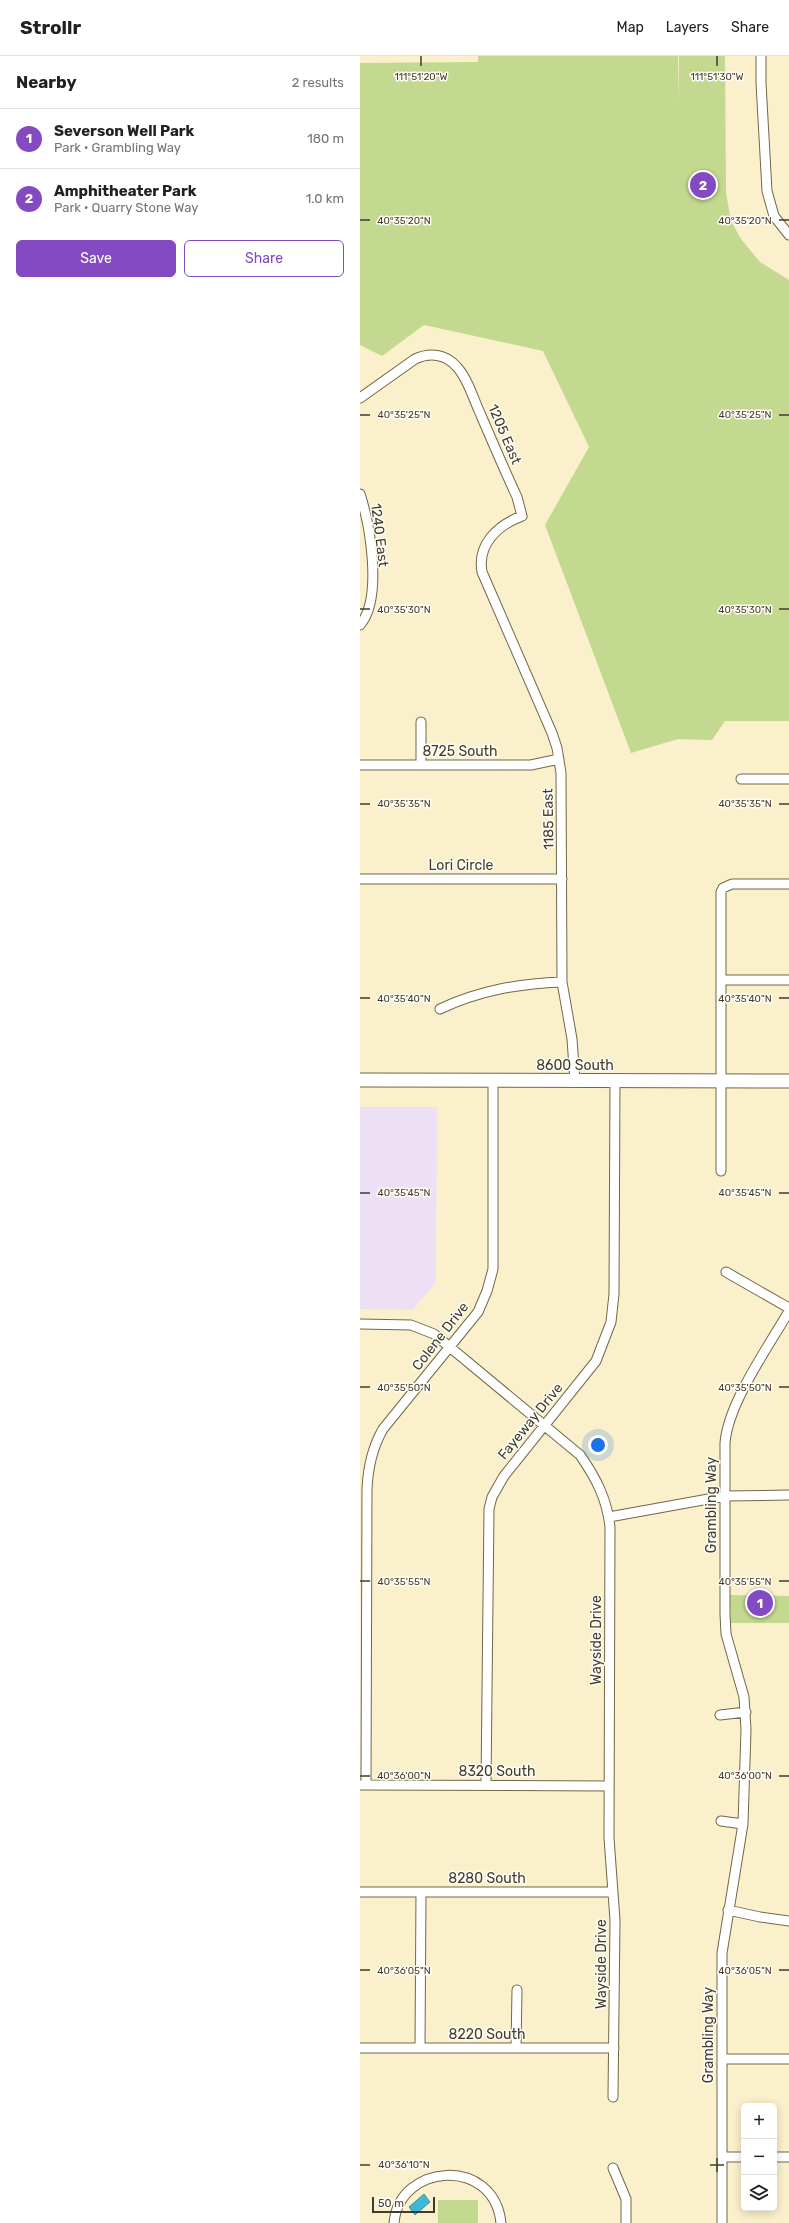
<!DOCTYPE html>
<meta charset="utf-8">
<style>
:root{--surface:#fff;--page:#f2f2f2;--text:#202124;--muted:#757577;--line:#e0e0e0;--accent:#844ac1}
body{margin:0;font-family:Rubik,sans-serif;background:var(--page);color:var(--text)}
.controls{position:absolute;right:12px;bottom:12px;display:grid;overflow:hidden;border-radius:6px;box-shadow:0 2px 10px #0003}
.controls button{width:36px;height:36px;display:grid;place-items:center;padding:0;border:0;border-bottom:1px solid var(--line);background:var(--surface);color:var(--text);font:20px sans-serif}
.scale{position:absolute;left:12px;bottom:10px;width:63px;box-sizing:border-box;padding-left:4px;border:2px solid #403c2d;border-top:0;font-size:11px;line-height:14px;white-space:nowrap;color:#403c2d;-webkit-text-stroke:3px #fffdf6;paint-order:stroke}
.you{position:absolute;left:238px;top:1389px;width:14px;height:14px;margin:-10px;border:3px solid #fff;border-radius:50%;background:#1a73e8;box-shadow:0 0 0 6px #1a73e833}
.badge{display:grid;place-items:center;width:26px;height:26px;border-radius:50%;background:var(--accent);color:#fff;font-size:13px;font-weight:700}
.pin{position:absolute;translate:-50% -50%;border:2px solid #fff;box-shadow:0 1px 4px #0006}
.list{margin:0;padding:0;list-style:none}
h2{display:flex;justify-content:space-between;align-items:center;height:52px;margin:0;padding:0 16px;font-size:17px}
h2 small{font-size:13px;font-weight:400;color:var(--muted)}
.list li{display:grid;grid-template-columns:26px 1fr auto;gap:12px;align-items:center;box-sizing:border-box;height:60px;padding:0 16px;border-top:1px solid var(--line)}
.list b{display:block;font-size:15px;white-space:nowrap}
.list p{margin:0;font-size:13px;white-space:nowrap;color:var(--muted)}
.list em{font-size:13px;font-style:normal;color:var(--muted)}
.actions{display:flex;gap:8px;padding:12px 16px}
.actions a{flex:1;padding:9px 0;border:1px solid var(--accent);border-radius:6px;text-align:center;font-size:14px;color:var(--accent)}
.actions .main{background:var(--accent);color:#fff}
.icon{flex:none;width:22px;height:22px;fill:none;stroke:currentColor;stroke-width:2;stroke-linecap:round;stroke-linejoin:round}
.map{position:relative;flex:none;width:429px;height:2167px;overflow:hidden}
header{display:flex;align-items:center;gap:24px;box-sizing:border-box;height:56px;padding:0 20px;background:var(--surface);border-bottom:1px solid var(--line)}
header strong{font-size:19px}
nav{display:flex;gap:22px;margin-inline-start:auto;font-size:14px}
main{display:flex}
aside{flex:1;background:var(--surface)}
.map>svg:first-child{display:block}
.commercial{fill:#eee0f4}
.green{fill:#c3d98f}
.water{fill:#3db8d7;stroke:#3e93a4}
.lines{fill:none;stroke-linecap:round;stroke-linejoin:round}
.minor-casing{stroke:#716847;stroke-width:11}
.secondary-casing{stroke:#716847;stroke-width:15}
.minor{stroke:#fff;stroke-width:9}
.secondary{stroke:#fff;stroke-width:13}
.ticks{fill:none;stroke:#403c2d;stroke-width:1.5}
.labels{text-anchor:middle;stroke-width:3;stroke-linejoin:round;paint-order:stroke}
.street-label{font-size:14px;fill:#403c2d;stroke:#fffdf6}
.ticks-label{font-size:10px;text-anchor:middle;fill:#403c2d;stroke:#fffdf6;stroke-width:3;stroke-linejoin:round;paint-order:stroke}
</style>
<header>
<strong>Strollr</strong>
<nav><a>Map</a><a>Layers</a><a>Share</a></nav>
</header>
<main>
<aside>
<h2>Nearby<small>2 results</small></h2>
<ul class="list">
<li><span class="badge">1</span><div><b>Severson Well Park</b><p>Park · Grambling Way</p></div><em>180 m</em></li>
<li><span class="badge">2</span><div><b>Amphitheater Park</b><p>Park · Quarry Stone Way</p></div><em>1.0 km</em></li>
</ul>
<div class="actions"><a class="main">Save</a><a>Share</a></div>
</aside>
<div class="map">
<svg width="429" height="2167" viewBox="0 0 429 2167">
<rect width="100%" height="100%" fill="#faf0cb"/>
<path class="commercial" d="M0 1051H77L76 1226 52 1254 0 1253Z"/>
<path class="green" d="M118 0H318V48L319 0H365L366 137 371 165 381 183 400 206 429 224V665H365L352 684 318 683 271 697 185 469 229 391 183 295 64 269 22 300 0 289V7L118 6Z
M370 1539 429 1540V1567H371Z
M78 2144H118V2167H78Z"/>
<path class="water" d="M64 2138 70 2146 55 2159 49 2151Z"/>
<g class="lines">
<g class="minor-casing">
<path id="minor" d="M401 0V27L407 135 414 160 429 179
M0 342 55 303C70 296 86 298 97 311 108 323 113 342 120 357 132 385 144 413 157 441L162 460C138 469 117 488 122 516L192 677 197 692 201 717 202 926 212 983 215 1025
M0 438C10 469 23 542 0 569
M61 666V709
M0 709H171L199 703
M381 723H429
M0 823H202
M361 924H429
M80 953C120 934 158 928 202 926
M361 1115V836L363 832 372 828H429
M366 1216 429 1252
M0 1268 51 1269 74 1278 220 1399C236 1422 247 1443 250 1471L249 1782 255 1864 253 2041
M249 1461 365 1440 429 1439
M360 1659 386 1656
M1 1729 249 1730
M6 1729 7 1433C8 1411 12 1392 23 1373L118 1256 127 1235 133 1213V1025
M126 1729 129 1453 132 1441 144 1420 236 1305 251 1266 254 1238 255 1025
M361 1765 383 1768
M0 1836H253
M368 1854 400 1861 429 1865
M0 1992H254
M60 1992 61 1836
M156 1992 157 1934
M362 2003H429
M362 2101H384
M414 2101H429
M253 2112 266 2143V2167
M34 2167C39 2107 134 2100 141 2167
M362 2167V1897L383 1768 386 1674 384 1641 366 1578 365 1558V1387C368 1347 409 1290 429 1255"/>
</g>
<g class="secondary-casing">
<path id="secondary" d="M0 1024 429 1025"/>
</g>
<use href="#minor" class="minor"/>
<use href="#secondary" class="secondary"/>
</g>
<path class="ticks" d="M61 0V10M357 0V10M0 164H10M419 164H429M0 359H10M419 359H429M0 553H10M419 553H429M0 748H10M419 748H429M0 942H10M419 942H429M0 1137H10M419 1137H429M0 1331H10M419 1331H429M0 1525H10M419 1525H429M0 1720H10M419 1720H429M0 1914H10M419 1914H429M357 2102V2116M0 2109H10M350 2109H364"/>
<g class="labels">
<g class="street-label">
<text transform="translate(145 378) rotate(67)" y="5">1205 East</text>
<text transform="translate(20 479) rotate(83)" y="5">1240 East</text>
<text x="100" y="700">8725 South</text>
<text transform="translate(188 763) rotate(-91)" y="5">1185 East</text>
<text x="101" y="814">Lori Circle</text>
<text x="215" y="1014">8600 South</text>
<text transform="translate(80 1280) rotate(-52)" y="5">Colene Drive</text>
<text transform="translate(170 1365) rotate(-51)" y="5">Fayeway Drive</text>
<text transform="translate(351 1449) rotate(-90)" y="5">Grambling Way</text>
<text transform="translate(236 1584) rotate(-90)" y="5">Wayside Drive</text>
<text x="137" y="1720">8320 South</text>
<text x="127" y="1827">8280 South</text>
<text transform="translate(241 1908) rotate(-90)" y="5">Wayside Drive</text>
<text x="127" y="1983">8220 South</text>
<text transform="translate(348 1979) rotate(-90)" y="5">Grambling Way</text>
</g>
</g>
<g class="ticks-label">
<text x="61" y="24">111°51'20"W</text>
<text x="357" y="24">111°51'30"W</text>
<text x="385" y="168">40°35'20"N</text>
<text x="44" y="168">40°35'20"N</text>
<text x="44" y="362">40°35'25"N</text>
<text x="385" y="362">40°35'25"N</text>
<text x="44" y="557">40°35'30"N</text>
<text x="385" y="557">40°35'30"N</text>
<text x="44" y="751">40°35'35"N</text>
<text x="385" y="751">40°35'35"N</text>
<text x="385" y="946">40°35'40"N</text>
<text x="44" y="946">40°35'40"N</text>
<text x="385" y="1140">40°35'45"N</text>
<text x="44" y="1140">40°35'45"N</text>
<text x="44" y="1335">40°35'50"N</text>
<text x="385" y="1335">40°35'50"N</text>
<text x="44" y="1529">40°35'55"N</text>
<text x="385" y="1529">40°35'55"N</text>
<text x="385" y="1723">40°36'00"N</text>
<text x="44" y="1723">40°36'00"N</text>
<text x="44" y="1918">40°36'05"N</text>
<text x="385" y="1918">40°36'05"N</text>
<text x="44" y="2112">40°36'10"N</text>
</g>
</svg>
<div class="controls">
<button>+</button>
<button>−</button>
<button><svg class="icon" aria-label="layers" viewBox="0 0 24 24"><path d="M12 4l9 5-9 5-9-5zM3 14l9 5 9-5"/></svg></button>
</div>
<div class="scale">50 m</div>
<div class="you"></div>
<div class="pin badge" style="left:400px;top:1547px">1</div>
<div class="pin badge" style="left:343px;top:129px">2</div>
</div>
</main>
